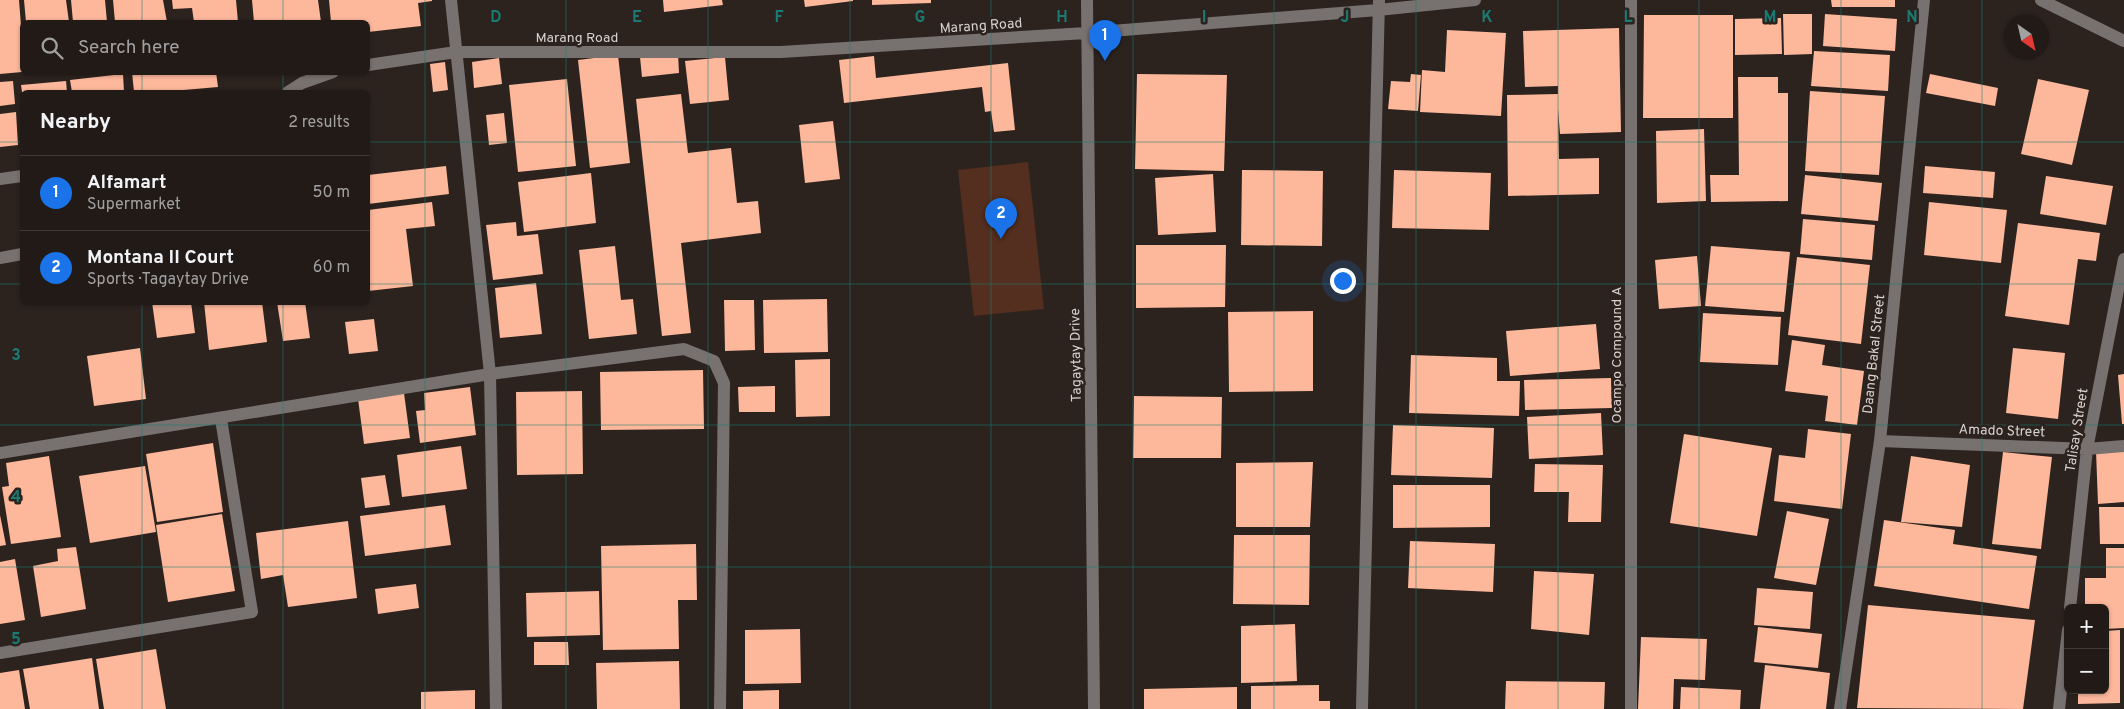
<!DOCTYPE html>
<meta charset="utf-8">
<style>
:root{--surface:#211a17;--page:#2d2724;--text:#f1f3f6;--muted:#a2a1a1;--line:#3e3836;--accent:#1a73e8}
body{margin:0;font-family:Overpass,sans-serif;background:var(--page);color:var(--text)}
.controls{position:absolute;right:15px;bottom:15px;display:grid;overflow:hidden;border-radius:8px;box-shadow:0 1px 4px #0004}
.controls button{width:45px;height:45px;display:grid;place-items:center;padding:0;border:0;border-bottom:1px solid var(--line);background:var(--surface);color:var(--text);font:25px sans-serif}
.compass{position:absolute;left:2004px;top:15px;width:45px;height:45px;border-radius:50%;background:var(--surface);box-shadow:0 1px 4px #0004;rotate:146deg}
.you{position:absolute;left:1342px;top:280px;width:18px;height:18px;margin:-12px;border:4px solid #fff;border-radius:50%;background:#1a73e8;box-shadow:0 0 0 8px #1a73e833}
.badge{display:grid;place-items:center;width:32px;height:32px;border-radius:50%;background:var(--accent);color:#fff;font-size:16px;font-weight:700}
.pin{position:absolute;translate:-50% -41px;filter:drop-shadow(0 1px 2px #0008)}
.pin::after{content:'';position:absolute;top:26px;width:18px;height:15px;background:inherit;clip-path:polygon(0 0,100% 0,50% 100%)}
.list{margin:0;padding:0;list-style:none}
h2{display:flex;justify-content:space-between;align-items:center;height:65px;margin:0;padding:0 20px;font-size:21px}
h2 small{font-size:16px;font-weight:400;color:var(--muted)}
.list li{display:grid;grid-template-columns:32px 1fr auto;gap:15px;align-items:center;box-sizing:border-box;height:75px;padding:0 20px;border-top:1px solid var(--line)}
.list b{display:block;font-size:19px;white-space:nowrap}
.list p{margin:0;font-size:16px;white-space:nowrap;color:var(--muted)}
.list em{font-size:16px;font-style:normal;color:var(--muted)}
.icon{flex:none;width:28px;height:28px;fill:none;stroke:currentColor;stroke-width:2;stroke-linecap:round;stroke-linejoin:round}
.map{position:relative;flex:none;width:2124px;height:709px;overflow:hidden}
.search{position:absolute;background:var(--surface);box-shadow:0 1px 4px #0004;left:20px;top:20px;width:350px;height:55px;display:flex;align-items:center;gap:12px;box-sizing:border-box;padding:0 18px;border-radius:8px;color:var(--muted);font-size:19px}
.panel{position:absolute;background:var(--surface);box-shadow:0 1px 4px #0004;left:20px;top:90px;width:350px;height:215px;border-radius:8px}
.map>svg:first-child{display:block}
.green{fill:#542e1e}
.building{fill:#fdb79b}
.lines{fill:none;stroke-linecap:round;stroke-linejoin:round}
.minor{stroke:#777270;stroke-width:12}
.grid{fill:none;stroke:#197b73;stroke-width:1;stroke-opacity:0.55}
.labels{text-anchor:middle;stroke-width:5;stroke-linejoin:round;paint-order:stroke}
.street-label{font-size:14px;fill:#d7d1cf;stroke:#2c231f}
.grid-label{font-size:16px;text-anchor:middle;font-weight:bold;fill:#197b73;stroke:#2c231f;stroke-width:5;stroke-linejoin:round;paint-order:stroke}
</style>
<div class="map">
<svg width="2124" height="709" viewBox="0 0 2124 709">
<rect width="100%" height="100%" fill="#2c231f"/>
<path class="green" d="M1028 162 1044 309 974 316 958 170Z"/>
<path class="building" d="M0 0H19L22 39V72L0 74Z
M24 0H66L69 22H26Z
M71 0H105L107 22H73Z
M113 0H163L167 22H115Z
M172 0H236L238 22H194L192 8 173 9Z
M252 0H318L321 22H254Z
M329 0H432V1L418 3 421 26 368 32V22H331Z
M663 0H722L723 5 664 12Z
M804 0H853V1L805 7Z
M872 0H931V3L872 5Z
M1831 0H1895V7H1832Z
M1783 14H1812V54L1784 55Z
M1825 14 1897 19 1895 51 1823 46Z
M1644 15H1733V118H1643Z
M1781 18 1782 54 1735 55V19Z
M1619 28 1621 132 1560 134 1558 109 1559 159 1599 158V194L1508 196 1507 95 1558 94V86L1525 87 1523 31Z
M1447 30 1506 33 1501 116 1420 112 1422 70 1445 72Z
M1814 51 1890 55 1888 91 1811 86Z
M678 53 679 73 642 77 640 57Z
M618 55 630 163 590 168 578 60Z
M874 56 876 78 1008 63 1015 130 994 132 991 111 985 112 982 87 844 103 839 60Z
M725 57 729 100 690 104 685 61Z
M499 58 502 84 474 88 472 62Z
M445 62 448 90 433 92 430 64Z
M132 72H216L218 87 161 92H134Z
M123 74 124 92H72L70 80Z
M1137 74 1227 75 1224 171 1135 169Z
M1411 74 1421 75 1418 111 1388 109 1391 81 1410 82Z
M1930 74 1998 88 1995 106 1926 93Z
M1738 77H1778V93H1788V201L1711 202 1710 175H1739Z
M567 79 576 166 518 172 509 85Z
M2038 79 2089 90 2072 165 2021 154Z
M13 81 15 104 0 106V82Z
M66 81 67 92H22L21 85Z
M1810 91 1885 96 1879 175 1805 171Z
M681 94 688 153 731 148 737 203 758 201 761 233 681 243 691 333 662 336 636 99Z
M16 112 18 145 0 147V114Z
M504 113 507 143 489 145 486 115Z
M833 121 840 179 805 183 799 125Z
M1704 129 1706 201 1657 203 1656 131Z
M446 166 449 194 368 204V175Z
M1925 166 1995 172 1993 198 1923 193Z
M1242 170 1323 171 1322 246 1241 245Z
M1394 170 1491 173 1489 230 1392 228Z
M591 173 596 223 524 232 518 182Z
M1213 174 1216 232 1158 235 1155 178Z
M1805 175 1882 183 1878 221 1801 214Z
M2046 176 2113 186 2106 225 2040 214Z
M432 202 435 226 406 229 413 286 368 291V210Z
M1929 202 2007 210 2001 263 1924 255Z
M1803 219 1875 225 1872 260 1800 254Z
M516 222 517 236 538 234 543 274 493 280 486 225Z
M2018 223 2100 233 2096 261 2078 259 2069 325 2005 316Z
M1136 245H1226L1225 307 1136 308Z
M615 246 621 300 633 299 637 334 589 339 579 250Z
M1711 246 1790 252 1784 312 1705 306Z
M1697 256 1701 306 1659 309 1655 260Z
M1797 257 1870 265 1861 344 1788 335Z
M536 283 542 334 500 338 495 288Z
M827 299 828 352 764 353 763 300Z
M724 300H754L755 350 725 351Z
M152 302H191L195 333 157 338Z
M204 302H262L267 342 209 350Z
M277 302H305L310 338 283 341Z
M1313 311V391L1229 392 1228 312Z
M1703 313 1781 317 1778 365 1700 362Z
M374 319 378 351 349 354 345 322Z
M1596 324 1600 369 1510 376 1506 331Z
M1792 340 1825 345 1822 365 1864 371 1857 425 1825 421 1828 396 1785 391Z
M140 348 146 399 94 406 87 356Z
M2013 348 2065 353 2058 419 2006 413Z
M1411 355 1497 358V381H1520L1519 416 1409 413Z
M830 359V416L796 417 795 360Z
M703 370 704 429 601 430 600 372Z
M2124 374V424H2122L2118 375Z
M1611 378 1612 408 1525 410 1524 380Z
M775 386V412H739L738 387Z
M470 387 476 435 420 443 416 411 425 410 424 393Z
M582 391 583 474 517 475 516 392Z
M404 393 410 438 364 444 358 399Z
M1134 396 1222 397 1221 458H1133Z
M1601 413 1603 455 1529 459 1527 417Z
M1393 425 1494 428 1492 478 1391 475Z
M1808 429 1851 434 1842 509 1774 501 1779 455 1805 458Z
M1684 434 1772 448 1757 536 1670 523Z
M213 443 223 512 157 522 146 454Z
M461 446 467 489 402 497 397 455Z
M2124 450V502L2098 504 2096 451Z
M2003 452 2052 457 2041 549 1992 544Z
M49 456 61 537 11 544 2 487 9 486 6 463Z
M1911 456 1970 465 1962 527 1901 522Z
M1313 462 1310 527H1236V463Z
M1535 464 1603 465 1601 522H1568L1569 492H1534Z
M145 466 156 532 90 543 79 476Z
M385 475 390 505 365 508 361 478Z
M1393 485H1490V527L1393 528Z
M445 505 451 545 365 556 360 516Z
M2099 507H2124V544H2100Z
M1787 511 1829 519 1816 585 1774 578Z
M222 514 235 591 168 602 156 525Z
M0 515 6 545 0 546Z
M1884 520 1955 530 1953 544 2037 556 2029 609 1874 586Z
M348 521 357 598 288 607 283 575 261 579 256 533Z
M1234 535H1310L1309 605 1233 604Z
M1410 541 1495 544 1493 592 1408 588Z
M696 544 697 600H678L679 649 603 650 601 546Z
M76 547 86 609 41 617 33 566 58 561 57 549Z
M2106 548H2124V628L2105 629V608H2085V578H2106Z
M15 559 25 620 0 624V562Z
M1534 571 1594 574 1589 635 1531 629Z
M416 584 419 608 378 614 375 589Z
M1757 588 1813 592 1810 629 1754 625Z
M599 591 600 635 527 637 526 593Z
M1868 605 2035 620 2023 709 1857 708Z
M1295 624 1297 681 1241 683V626Z
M1758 627 1822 634 1818 668 1754 662Z
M800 629 801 683 745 684V630Z
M2120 630V703L2078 704V690H2105V631Z
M1641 637 1707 639 1705 680 1674 679 1673 709H1638Z
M534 642H568L569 665H534Z
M156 649 166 709H104L96 659Z
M92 658 99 709H30L23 669Z
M679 661 680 709H597L596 663Z
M1765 665 1830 673 1826 709H1760Z
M19 670 25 709H0V673Z
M1506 681 1605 682 1604 709H1505Z
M1319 685V701H1330V709H1251V686Z
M1237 687V709H1144V689Z
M1681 687 1741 690 1740 709H1680Z
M475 690V709H421V692Z
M779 690V709H743V691Z"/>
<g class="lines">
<path class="minor" d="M451 0 490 374 496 709
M1087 0 1094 709
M1631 0V709
M2041 0 2124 41
M368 65 456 52H781L1086 33 1378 10 1475 0
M288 92 302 83 333 72
M0 179 22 176
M0 258 22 254
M1880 441 2087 449 2124 446
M0 453 490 374 684 349 714 361 724 383 720 709
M2070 608 2087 449 2124 259
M0 653 252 612 221 419
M1362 708 1379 0
M1840 709 1880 441 1924 0
M2059 709 2068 630"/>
</g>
<path class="grid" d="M142 0V22M283 0V22M425 0V709M566 0V709M708 0V709M850 0V709M991 0V709M1133 0V709M1274 0V709M1416 0V709M1558 0V709M1699 0V709M1841 0V709M1982 0V709M142 72V92M283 72V92M0 142H22M368 142H2124M0 284H22M368 284H2124M142 302V709M283 302V709M0 425H2124M0 567H2124"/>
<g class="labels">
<g class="street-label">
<text transform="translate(981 25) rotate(-4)" y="5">Marang Road</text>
<text x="577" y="42">Marang Road</text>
<text transform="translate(1873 354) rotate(-84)" y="5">Daang Bakal Street</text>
<text transform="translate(1075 355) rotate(-91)" y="5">Tagaytay Drive</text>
<text transform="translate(1616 355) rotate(-90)" y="5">Ocampo Compound A</text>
<text transform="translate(2002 430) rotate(2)" y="5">Amado Street</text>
<text transform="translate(2076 430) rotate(-81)" y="5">Talisay Street</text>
</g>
</g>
<g class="grid-label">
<text x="496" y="22">D</text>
<text x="637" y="22">E</text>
<text x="779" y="22">F</text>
<text x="920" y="22">G</text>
<text x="1062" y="22">H</text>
<text x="1204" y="22">I</text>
<text x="1345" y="22">J</text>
<text x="1487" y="22">K</text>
<text x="1628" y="22">L</text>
<text x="1770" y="22">M</text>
<text x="1912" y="22">N</text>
<text x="16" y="360">3</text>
<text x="16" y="502">4</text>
<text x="16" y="644">5</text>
</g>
</svg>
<div class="controls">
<button>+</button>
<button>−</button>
</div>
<svg class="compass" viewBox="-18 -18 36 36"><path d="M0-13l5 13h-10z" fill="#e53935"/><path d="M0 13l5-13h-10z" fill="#a2a1a1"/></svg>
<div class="you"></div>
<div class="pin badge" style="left:1105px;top:61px">1</div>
<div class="pin badge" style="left:1001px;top:239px">2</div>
<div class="search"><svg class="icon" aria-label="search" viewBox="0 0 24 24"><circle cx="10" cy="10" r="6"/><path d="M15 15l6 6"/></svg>Search here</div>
<section class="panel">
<h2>Nearby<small>2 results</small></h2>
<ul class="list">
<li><span class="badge">1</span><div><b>Alfamart</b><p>Supermarket</p></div><em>50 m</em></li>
<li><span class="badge">2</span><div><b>Montana II Court</b><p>Sports · Tagaytay Drive</p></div><em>60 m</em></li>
</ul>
</section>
</div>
